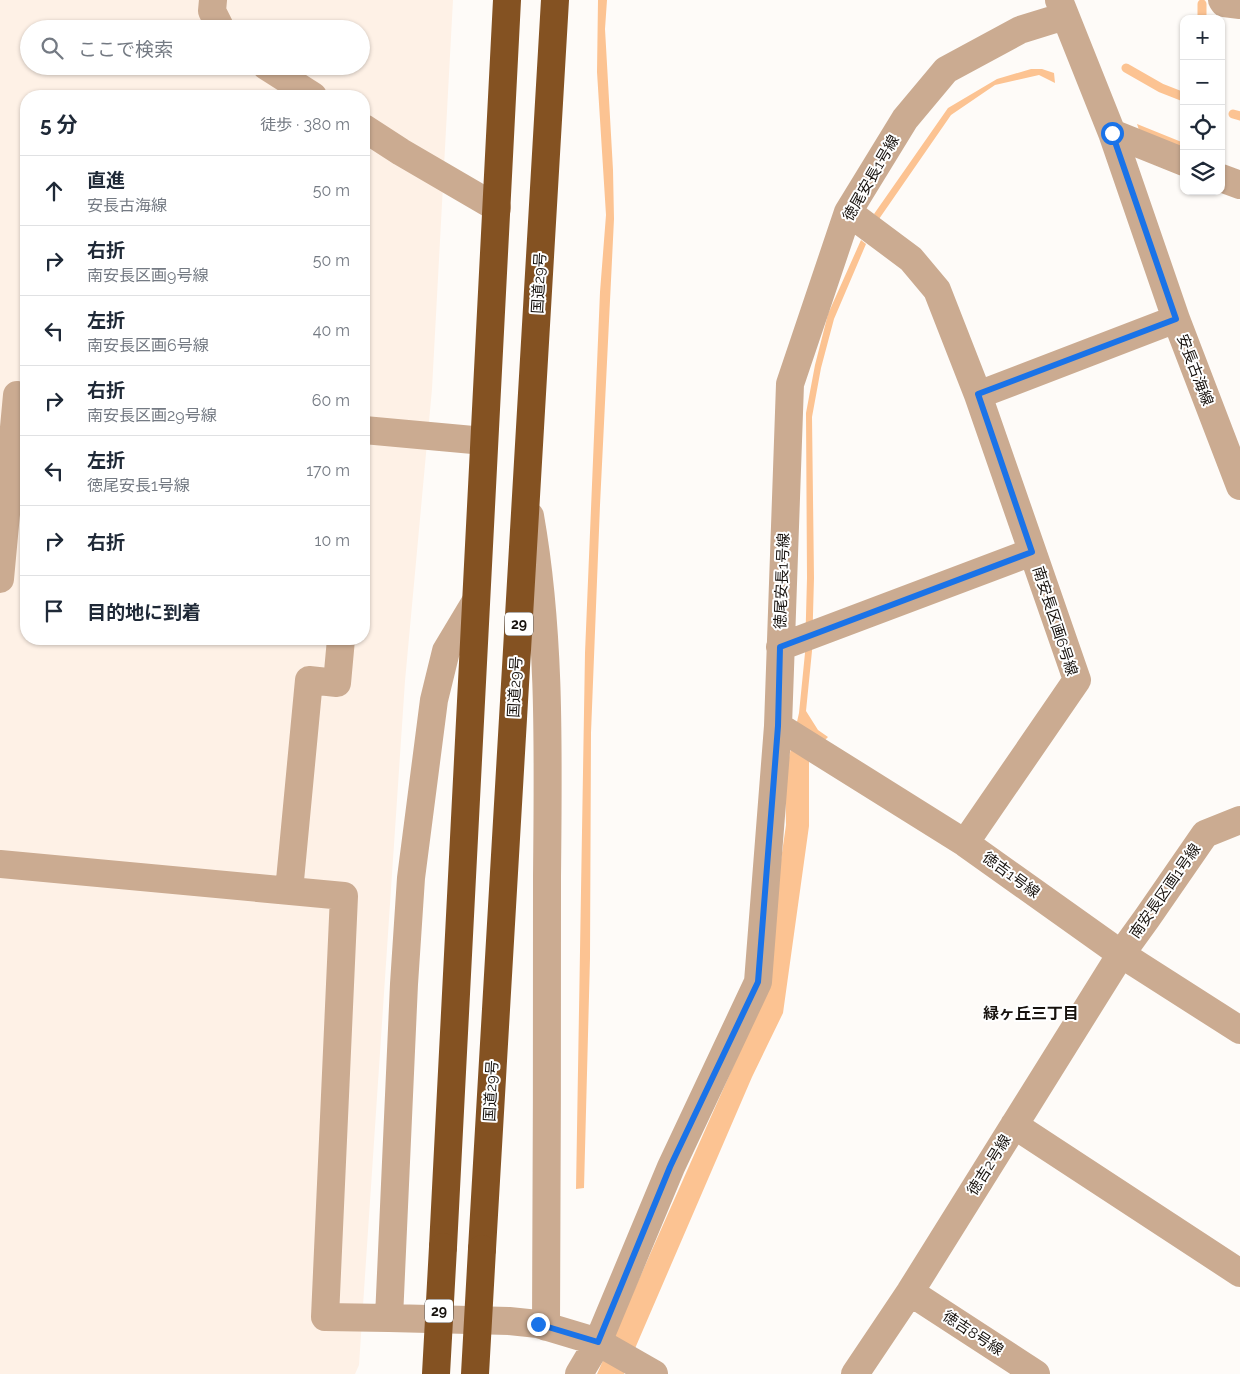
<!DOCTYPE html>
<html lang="ja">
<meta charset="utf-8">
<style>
:root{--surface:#fff;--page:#f2f2f3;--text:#1f2937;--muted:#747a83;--line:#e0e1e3}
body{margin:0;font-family:Raleway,"Noto Sans JP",sans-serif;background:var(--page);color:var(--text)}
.controls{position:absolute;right:15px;top:15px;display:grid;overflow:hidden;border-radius:10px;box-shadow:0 1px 4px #0004}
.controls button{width:45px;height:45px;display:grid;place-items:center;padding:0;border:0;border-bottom:1px solid var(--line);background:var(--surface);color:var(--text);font:25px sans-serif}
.stop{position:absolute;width:15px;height:15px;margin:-11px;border:4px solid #1a73e8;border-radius:50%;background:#fff}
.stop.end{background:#1a73e8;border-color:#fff;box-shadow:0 1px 5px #0008}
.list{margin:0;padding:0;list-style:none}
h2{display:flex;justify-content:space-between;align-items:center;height:65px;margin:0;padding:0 20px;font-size:21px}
h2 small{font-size:16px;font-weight:400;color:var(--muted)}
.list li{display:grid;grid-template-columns:32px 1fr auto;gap:15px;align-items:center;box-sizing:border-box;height:70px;padding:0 20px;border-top:1px solid var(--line)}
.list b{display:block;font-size:19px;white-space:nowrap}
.list p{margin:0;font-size:16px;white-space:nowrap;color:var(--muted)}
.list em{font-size:16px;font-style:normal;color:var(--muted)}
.icon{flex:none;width:28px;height:28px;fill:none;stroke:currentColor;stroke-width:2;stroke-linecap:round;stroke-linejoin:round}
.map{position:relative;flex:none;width:1240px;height:1374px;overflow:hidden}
.search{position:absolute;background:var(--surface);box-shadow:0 1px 4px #0004;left:20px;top:20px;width:350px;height:55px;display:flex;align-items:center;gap:12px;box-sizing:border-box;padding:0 18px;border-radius:28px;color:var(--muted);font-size:19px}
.panel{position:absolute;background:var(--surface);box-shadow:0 1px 4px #0004;left:20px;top:90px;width:350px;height:555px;border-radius:20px}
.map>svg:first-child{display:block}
.built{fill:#fef1e6;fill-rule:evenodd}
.water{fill:#fcc392}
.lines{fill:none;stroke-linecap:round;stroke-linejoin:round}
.stream{stroke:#fcc392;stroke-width:9}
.minor{stroke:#cbab91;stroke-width:28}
.highway{stroke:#845222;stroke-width:28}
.highway-bridge{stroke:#845222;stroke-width:28}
.route{stroke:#1a73e8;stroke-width:6}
.labels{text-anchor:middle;stroke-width:4;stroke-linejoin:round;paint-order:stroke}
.shield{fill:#fff;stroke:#5d5956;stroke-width:1}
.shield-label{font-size:14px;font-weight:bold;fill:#17120e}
.street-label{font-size:15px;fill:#17120e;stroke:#fff}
.neighbourhood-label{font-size:16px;font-weight:bold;fill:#17120e;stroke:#fff}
</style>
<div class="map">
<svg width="1240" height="1374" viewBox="0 0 1240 1374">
<rect width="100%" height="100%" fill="#fefbf8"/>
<path class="built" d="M0 0H453L432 389 405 681 359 1365 355 1374H0ZM29 29H361V66H29ZM26 96H364V639H26Z"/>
<path class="water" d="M598 0H607L605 29 613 170 614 219 600 505 591 733 590 958 584 1188 576 1189 585 653 600 292 606 215 597 72Z
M1031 69H1042L1054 73 1055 83 1039 75 995 85 951 115 879 219 874 214 948 108 997 79Z
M1137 124 1184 143V151L1140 133Z
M861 240 866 244 834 319 821 368 812 417 814 578 812 651 806 711 818 730 828 737 824 741 811 733 809 764V826L783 1013 752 1077 624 1374H597L760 1006 786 825 785 775 799 713 805 653 807 578 806 413 815 365 828 314Z"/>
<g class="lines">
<path class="stream" d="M1202 19V4
M1126 68 1161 88 1184 97
M1233 114 1240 116"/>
<path class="minor" d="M213 0 212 11 221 29
M1059 0 1112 133 1176 319 1240 486
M1222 0 1224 3 1240 5
M266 66 313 96
M364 128 401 152 497 208
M1112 133 1184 162
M1221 178 1240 185
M848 212 911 259 937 290 978 395 1077 680 965 843
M978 395 1176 319
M364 430 484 441
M530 516C551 635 548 758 547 878 547 1028 547 1177 546 1327
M0 579 17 395
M476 601 446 651 434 700 411 878 404 984 389 1318 509 1321 538 1324 598 1342 654 1374
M780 647 1032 552
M778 726 965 843 1121 954 1240 1030
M0 864 344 896 325 1317 389 1318
M289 891 309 680 337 683 341 639
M1014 1125 1240 1273
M910 1292 1036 1374
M579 1374 598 1342 671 1167 758 982 778 726 790 384 848 212 905 119 946 70 1020 30 1065 16
M855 1374 910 1292 1121 954 1147 918 1205 834 1240 820"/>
<path class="highway" d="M443 1247 507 0
M482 1249 555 0"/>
<path class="highway-bridge" d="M436 1374 443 1247
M475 1374 482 1249"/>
</g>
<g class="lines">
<path class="route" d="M538 1324 598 1342 670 1167 758 982 778 726 780 647 1032 552 978 394 1176 319 1112 133"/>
</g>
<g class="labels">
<g class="shield">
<rect x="505" y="612.5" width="28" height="23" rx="4"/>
<rect x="425" y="1299.5" width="28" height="23" rx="4"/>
</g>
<g class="shield-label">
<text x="519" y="629">29</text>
<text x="439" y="1316">29</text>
</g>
<g class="street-label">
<text transform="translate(871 178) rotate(-60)" y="5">徳尾安長1号線</text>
<text transform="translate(539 283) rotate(-87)" y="5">国道29号</text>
<text transform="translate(1195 370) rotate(69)" y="5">安長古海線</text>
<text transform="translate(782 581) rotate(-88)" y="5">徳尾安長1号線</text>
<text transform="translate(1055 621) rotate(72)" y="5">南安長区画6号線</text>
<text transform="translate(515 687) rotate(-87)" y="5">国道29号</text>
<text transform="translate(1011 875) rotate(36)" y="5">徳吉1号線</text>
<text transform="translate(1165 891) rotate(-55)" y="5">南安長区画1号線</text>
<text transform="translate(491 1091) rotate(-87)" y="5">国道29号</text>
<text transform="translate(989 1165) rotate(-58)" y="5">徳吉2号線</text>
<text transform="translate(973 1333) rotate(33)" y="5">徳吉8号線</text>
</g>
<g class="neighbourhood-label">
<text x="1031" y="1019">緑ヶ丘三丁目</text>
</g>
</g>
</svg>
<div class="controls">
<button>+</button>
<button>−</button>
<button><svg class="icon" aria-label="locate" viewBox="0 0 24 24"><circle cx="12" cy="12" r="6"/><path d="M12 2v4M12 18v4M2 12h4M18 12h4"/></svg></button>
<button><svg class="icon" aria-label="layers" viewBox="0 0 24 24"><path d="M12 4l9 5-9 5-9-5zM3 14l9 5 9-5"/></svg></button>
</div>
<div class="stop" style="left:1112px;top:133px"></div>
<div class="stop end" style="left:538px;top:1324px"></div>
<div class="search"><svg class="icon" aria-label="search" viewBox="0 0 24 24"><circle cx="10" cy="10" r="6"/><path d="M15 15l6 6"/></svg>ここで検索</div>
<section class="panel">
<h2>5 分<small>徒歩 · 380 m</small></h2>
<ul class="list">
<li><svg class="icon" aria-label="ahead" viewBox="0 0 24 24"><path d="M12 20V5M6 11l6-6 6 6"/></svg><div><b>直進</b><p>安長古海線</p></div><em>50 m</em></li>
<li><svg class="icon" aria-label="right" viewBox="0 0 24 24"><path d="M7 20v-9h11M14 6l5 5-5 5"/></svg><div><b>右折</b><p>南安長区画9号線</p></div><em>50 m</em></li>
<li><svg class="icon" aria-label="left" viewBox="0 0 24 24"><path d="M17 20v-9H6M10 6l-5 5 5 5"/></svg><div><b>左折</b><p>南安長区画6号線</p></div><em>40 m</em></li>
<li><svg class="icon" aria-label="right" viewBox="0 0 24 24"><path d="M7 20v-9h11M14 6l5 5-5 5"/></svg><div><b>右折</b><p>南安長区画29号線</p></div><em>60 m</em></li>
<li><svg class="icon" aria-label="left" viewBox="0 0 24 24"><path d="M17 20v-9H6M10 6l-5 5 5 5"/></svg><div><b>左折</b><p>徳尾安長1号線</p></div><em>170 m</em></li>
<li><svg class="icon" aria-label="right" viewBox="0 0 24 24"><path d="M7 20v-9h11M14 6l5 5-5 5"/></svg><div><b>右折</b></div><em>10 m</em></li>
<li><svg class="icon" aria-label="arrive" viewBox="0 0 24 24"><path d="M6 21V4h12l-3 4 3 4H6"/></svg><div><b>目的地に到着</b></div></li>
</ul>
</section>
</div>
